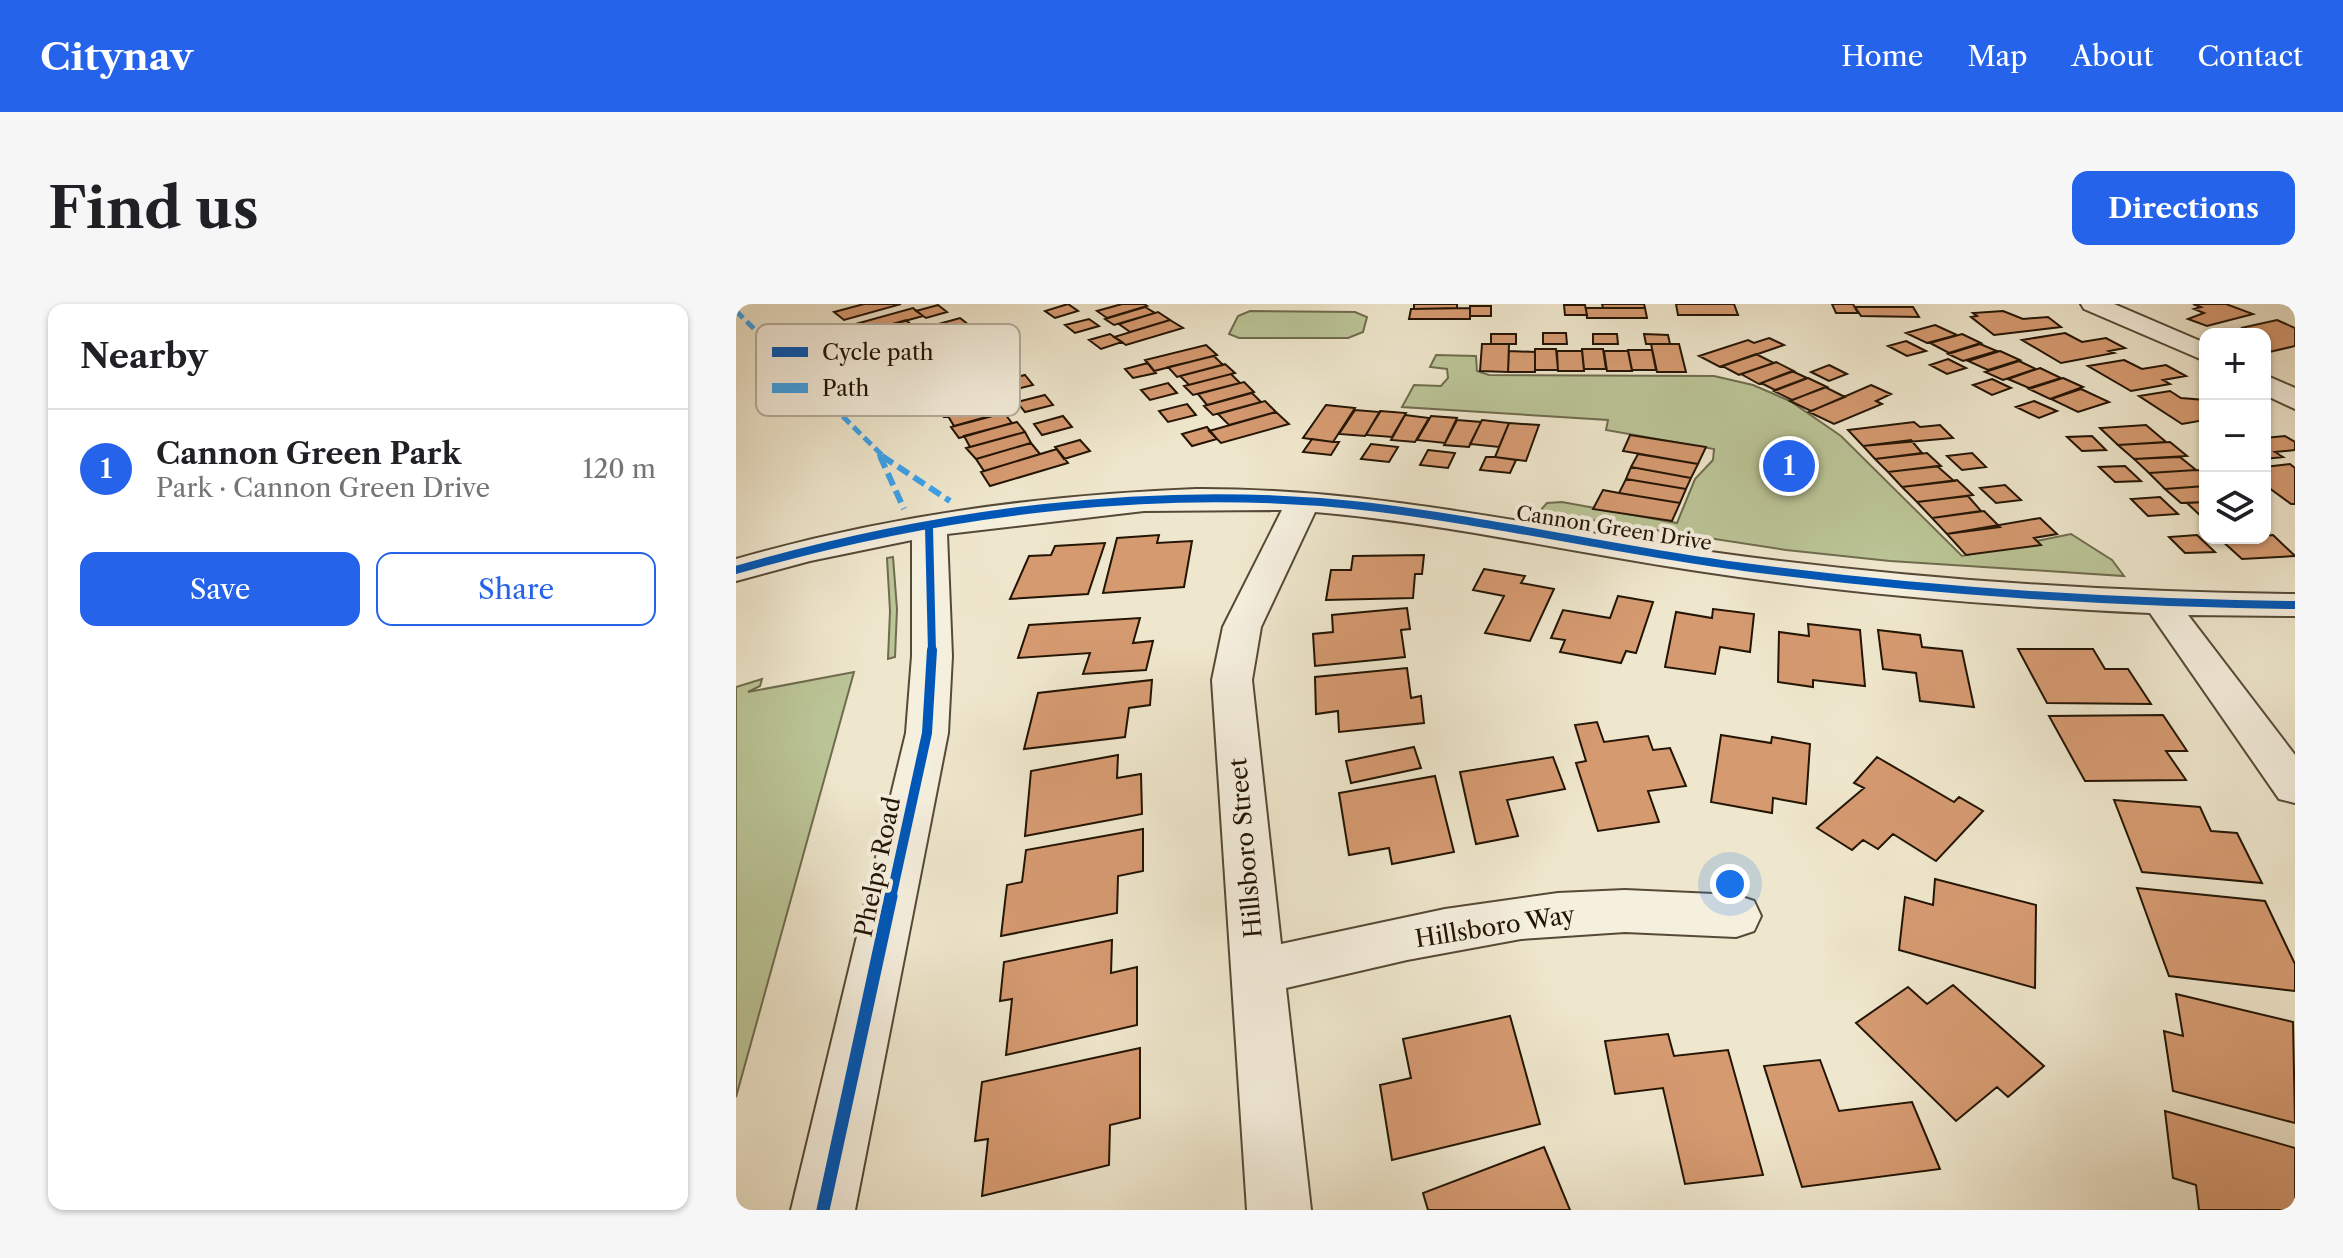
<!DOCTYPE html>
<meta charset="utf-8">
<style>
:root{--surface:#fff;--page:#f6f6f6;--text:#202124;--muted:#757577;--line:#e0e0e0;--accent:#2563eb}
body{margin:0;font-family:"Libre Caslon Text",serif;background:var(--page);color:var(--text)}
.controls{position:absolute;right:24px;top:24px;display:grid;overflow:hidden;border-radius:16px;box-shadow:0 2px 6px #0004}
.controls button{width:72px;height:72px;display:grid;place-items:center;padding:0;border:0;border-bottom:2px solid var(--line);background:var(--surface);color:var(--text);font:40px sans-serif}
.you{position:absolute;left:994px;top:580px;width:28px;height:28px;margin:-20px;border:6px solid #fff;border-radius:50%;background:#1a73e8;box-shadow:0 0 0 12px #1a73e833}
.badge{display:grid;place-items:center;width:52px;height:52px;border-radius:50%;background:var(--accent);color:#fff;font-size:26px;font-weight:700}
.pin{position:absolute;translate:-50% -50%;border:4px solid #fff;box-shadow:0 2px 8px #0006}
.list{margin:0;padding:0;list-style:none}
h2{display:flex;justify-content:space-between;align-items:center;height:104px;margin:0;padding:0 32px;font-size:34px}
h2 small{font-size:26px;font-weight:400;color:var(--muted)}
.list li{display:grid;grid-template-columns:52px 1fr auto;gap:24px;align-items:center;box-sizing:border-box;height:120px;padding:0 32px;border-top:2px solid var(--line)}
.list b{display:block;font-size:30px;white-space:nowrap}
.list p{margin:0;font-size:26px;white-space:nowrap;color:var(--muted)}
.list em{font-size:26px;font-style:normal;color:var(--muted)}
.actions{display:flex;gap:16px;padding:24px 32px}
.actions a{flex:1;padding:18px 0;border:2px solid var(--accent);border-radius:16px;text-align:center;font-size:28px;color:var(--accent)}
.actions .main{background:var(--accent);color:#fff}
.icon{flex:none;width:44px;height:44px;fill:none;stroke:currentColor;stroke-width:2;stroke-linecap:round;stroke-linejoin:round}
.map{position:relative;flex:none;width:1559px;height:906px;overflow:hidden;border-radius:16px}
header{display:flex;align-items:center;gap:48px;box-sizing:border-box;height:112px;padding:0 40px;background:var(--accent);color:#fff}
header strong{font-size:38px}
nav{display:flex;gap:44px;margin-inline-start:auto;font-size:28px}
.intro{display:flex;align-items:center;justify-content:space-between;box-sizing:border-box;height:192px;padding:0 48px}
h1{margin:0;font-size:56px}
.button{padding:20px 36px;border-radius:16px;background:var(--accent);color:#fff;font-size:28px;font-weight:700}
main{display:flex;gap:48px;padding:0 48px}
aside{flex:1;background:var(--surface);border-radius:16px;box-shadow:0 2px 6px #0004}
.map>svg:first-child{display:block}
.green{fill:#bbc597;stroke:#6f6c4e;stroke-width:2}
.building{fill:#d69a71;stroke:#231404;stroke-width:2}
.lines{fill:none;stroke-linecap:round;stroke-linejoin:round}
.minor-casing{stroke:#564936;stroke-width:4}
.minor{fill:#f5efde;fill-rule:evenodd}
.quiet-far1{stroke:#3ea2e9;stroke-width:5;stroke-dasharray:10 5;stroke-linecap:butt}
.quiet{stroke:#3ea2e9;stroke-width:6;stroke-dasharray:13 6;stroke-linecap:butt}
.cycleway-far2-casing{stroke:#f5efde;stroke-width:12}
.cycleway-far1-casing{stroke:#f5efde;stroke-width:15}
.cycleway-casing{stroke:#f5efde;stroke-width:18}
.cycleway-far2{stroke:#0057b8;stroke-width:8}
.cycleway-far1{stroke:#0057b8;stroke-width:10}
.cycleway{stroke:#0057b8;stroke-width:13}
.labels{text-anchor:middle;stroke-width:8;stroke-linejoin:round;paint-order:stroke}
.far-street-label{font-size:20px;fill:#231404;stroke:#f5efde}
.street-label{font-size:24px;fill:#231404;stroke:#f5efde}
.key{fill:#f5efde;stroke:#b6ad9d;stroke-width:2}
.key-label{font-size:22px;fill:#231404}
</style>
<header>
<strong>Citynav</strong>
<nav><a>Home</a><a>Map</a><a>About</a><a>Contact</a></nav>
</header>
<div class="intro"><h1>Find us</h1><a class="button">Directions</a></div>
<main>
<aside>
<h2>Nearby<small></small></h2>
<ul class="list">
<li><span class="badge">1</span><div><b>Cannon Green Park</b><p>Park · Cannon Green Drive</p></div><em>120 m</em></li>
</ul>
<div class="actions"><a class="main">Save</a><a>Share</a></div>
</aside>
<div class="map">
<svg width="1559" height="906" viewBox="0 0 1559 906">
<rect width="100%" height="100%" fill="#efe7cd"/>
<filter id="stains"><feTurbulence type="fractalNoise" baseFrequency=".0025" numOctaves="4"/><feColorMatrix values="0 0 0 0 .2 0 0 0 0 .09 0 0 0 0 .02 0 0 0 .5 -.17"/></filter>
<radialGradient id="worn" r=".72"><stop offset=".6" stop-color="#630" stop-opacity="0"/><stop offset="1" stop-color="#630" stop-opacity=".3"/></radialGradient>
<path class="green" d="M514 7 619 8 631 13 627 28 612 34H503L493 30 502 12Z
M700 51 740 52 741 67 753 71 978 72 1017 81 1054 97 1105 132 1226 252 1335 230 1376 256 1388 272 1154 257 1050 246 803 208 811 199 826 198 941 219 959 175 977 156 978 145 870 126 872 116 666 103 678 81 705 82 712 74 711 65 694 63Z
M157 253 161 305 159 353 152 355 154 307 151 254Z
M118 368 0 793V383L26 375 24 382 12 388Z"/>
<path class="building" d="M128 0H165L108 16 98 8Z
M332 0 342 7 319 14 309 7Z
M386 0H408L411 2 371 14 361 7Z
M678 0H721V4L678 5Z
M866 0H908L909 4H867Z
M940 0H998L1002 11H942Z
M1096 0H1117L1122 9H1100Z
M1457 0H1490L1517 10 1471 22 1452 15 1468 9 1458 5 1465 3Z
M202 1 211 8 190 14 180 7Z
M828 1H849L851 11H829Z
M734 2H755V12H734Z
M409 3 419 9 378 21 369 15Z
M1119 3H1177L1183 13 1125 12Z
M177 4 187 12 125 29 116 21Z
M734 4V15H673L675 5Z
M850 4H909L911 14H851Z
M1267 7 1287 15 1312 13 1325 23 1258 31 1235 13 1241 12 1237 9Z
M422 8 434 16 394 28 383 20Z
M224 14 233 21 208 28 199 21Z
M353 15 363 22 339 29 329 21Z
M170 16 179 24 134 36 125 29Z
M434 16 447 24 390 41 378 33Z
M1541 16 1559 24V42L1529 49V30L1505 24Z
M1199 21 1221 31 1191 39 1170 29Z
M807 29H830L831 40H807Z
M1329 29 1346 38 1370 34 1389 44 1373 47 1378 49 1325 59 1286 36Z
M374 30 386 38 365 45 353 36Z
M755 30H780V40H755Z
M857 30H881L882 40H857Z
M908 30 932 31 934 40H910Z
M1226 30 1245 39 1213 49 1194 39Z
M1033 34 1048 41 984 63 963 52 1012 36 1018 39Z
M1170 37 1190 47 1171 52 1152 42Z
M746 40H773L772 68 744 67Z
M915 40H943L950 68H921Z
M1244 40 1261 47 1227 57 1212 50Z
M470 41 481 51 418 67 409 56Z
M799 45H820L822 66H799Z
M846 45H867L870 65H848Z
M892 46H916L920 66H896Z
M773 47 799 48V68H772Z
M821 47H846L848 67H822Z
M868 47H892L896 67H871Z
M1264 47 1284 56 1252 66 1232 57Z
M1020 50 1038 59 1003 71 986 62Z
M478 52 487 61 441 73 432 63Z
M1212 55 1230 64 1211 70 1194 61Z
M1388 56 1406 65 1430 61 1450 72 1427 76 1434 80 1395 87 1352 62Z
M1283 57 1300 65 1267 76 1249 68Z
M1040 58 1058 67 1023 80 1005 70Z
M412 59 420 69 397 74 389 65Z
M489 60 499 69 453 81 444 72Z
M1093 61 1111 70 1093 77 1075 68Z
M1304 64 1325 74 1293 84 1272 75Z
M1056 67 1071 74 1039 86 1025 79Z
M495 70 504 79 457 91 448 82Z
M289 71 297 81 273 87 265 77Z
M1072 74 1091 83 1056 96 1038 87Z
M1327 74 1347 83 1314 95 1293 85Z
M1256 75 1275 84 1256 91 1237 81Z
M508 78 518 88 471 101 462 90Z
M432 79 441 89 414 96 405 86Z
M1135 81 1155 90 1140 97 1146 100 1098 120 1073 108Z
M1089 83 1109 93 1075 107 1054 97Z
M1345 85 1373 98 1342 108 1315 95Z
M1434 87 1445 94 1469 96V116L1446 120 1403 92Z
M251 89 259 100 208 113 200 103Z
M516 89 525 98 477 111 468 102Z
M309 91 317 101 289 108 281 98Z
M529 97 540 108 493 121 482 110Z
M1298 97 1321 107 1303 114 1280 103Z
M264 98 272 107 218 122 212 112Z
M451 100 460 111 432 118 423 107Z
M590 101 619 104 597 138 567 134Z
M619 106 644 108 629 132 603 130Z
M644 107 670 109 656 133 630 131Z
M540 108 553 120 485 139 473 127Z
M268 109 276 119 223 134 215 123Z
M669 111 693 114 679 138 655 136Z
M327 112 336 123 306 131 298 120Z
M695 112 721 114 709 139 681 136Z
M721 116 745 118 733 143 708 141Z
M746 116 773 119 763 143 734 140Z
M281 118 289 128 234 143 228 132Z
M1178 118 1184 123 1204 121 1217 134 1127 142 1112 126Z
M773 119 803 121 790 157 759 153Z
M1410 121 1430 138 1382 141 1364 124Z
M471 123 481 135 456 142 446 130Z
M289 128 295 139 240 155 230 144Z
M894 131 970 143 962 160 887 147Z
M1356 132 1370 146 1346 147 1331 133Z
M1549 132 1559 138V146L1539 148 1547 153 1529 155V134Z
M576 135 597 138H603L595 151 567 148Z
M344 136 354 147 328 155 319 143Z
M1175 136 1186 149 1139 155 1127 142Z
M1434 138 1451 152 1398 155 1382 141Z
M295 139 304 150 248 167 240 155Z
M635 140 662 143 653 158 625 155Z
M321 145 332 159 254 182 245 168Z
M692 146 719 149 712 164 684 161Z
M1191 149 1205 162 1152 168 1139 155Z
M1236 149 1250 163 1226 166 1211 152Z
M902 150 962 160 955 174 895 163Z
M750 153H759L780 156 774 169 744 166Z
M1444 153 1460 166 1413 169 1398 155Z
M1554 160 1559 164V200H1555L1529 181V163Z
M1201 162 1218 177 1166 183 1152 168Z
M1389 162 1405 177 1379 178 1363 163Z
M895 163 955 174 950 185 890 175Z
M1460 166 1469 167V182L1429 185 1413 169Z
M890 175 950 185 944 199 883 189Z
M1221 176 1237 191 1181 198 1166 183Z
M1269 181 1285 196 1260 199 1244 184Z
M1469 182V198L1445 199 1429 185Z
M867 186 883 189 944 199 936 217 857 205Z
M1232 192 1245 207 1196 214 1181 198Z
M1424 193 1442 210 1412 212 1395 195Z
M1469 198V216L1451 199Z
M1248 207 1264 223 1211 230 1196 214Z
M1304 214 1321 230 1298 234 1305 241 1230 251 1211 230Z
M423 231 421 239 456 237 448 283 367 289 381 234Z
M1461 231 1479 248 1449 249 1433 233Z
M1537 231 1559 252 1506 255 1484 235Z
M369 239 352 290 274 295 293 252 315 251 319 242Z
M688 251 686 270H679L677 294 590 296 595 266H615L617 252Z
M748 265 789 272 785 279 818 285 794 337 749 329 768 292 737 286Z
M882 292 917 298 900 349 890 347 885 359 824 348 829 336 815 334 827 306 874 314Z
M671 304 674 325 665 326 669 353 579 362 577 330 597 328 596 311Z
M977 305 1018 310 1014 348 984 343 979 370 929 363 940 308 976 314Z
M404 314 397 339 417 337 410 366 347 370 354 349 282 354 293 321Z
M1072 320 1124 326 1129 382 1077 376V383L1042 378 1043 328 1073 332Z
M1142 326 1184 331 1186 343 1226 347 1238 403 1184 397 1180 369 1147 365Z
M1282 345H1357L1369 365H1392L1415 400 1311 399Z
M671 364 675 394 685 392 688 419 603 428 602 407 580 410 579 373Z
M416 376 414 401 393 404 389 433 288 445 302 389Z
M1427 411 1451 447H1430L1450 476 1349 477 1313 412Z
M861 418 868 438 912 432 917 446 934 444 950 482 912 487 923 518 862 527 840 459 850 457 839 421Z
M985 431 1035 439 1036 433 1074 440 1070 500 1037 494 1036 509 975 498Z
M678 443 685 464 615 479 610 457Z
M382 451 381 474 405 470 406 510 289 532 295 467Z
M817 453 829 485 771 496 782 532 740 540 724 468Z
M1141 453 1218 498 1223 493 1247 507 1200 557 1157 530 1142 545 1127 536 1116 546 1081 524 1128 484 1118 479Z
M699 472 718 548 656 560 653 544 613 551 603 489Z
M1378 496 1464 503 1475 527 1501 529 1526 579 1406 568Z
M407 525V567L382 572 381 609 265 632 271 581 286 578 290 546Z
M1199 575 1300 601 1299 684 1163 646 1169 593 1197 601Z
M1401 584 1529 597 1559 660V687L1433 672Z
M376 636 375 669 401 663V721L270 751 276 695 264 697 268 658Z
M1217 681 1308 762 1272 793 1261 783 1220 817 1120 719 1172 683 1191 700Z
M1440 690 1557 718 1559 819 1437 787 1428 727 1447 732Z
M774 712 804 820 656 856 644 781 675 774 667 735Z
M932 730 938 752 992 746 1027 871 949 880 927 784 879 790 869 737Z
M404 744V814L374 821 373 861 246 892 252 835 239 837 246 778Z
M1084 756 1103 807 1176 798 1204 865 1066 883 1028 762Z
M1429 807 1559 844V906H1463L1460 881 1437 874Z
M808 843 834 906H692L687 889Z"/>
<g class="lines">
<g class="minor-casing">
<path id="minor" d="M1345 0H1378L1469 39V57L1348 5Z
M1529 71 1559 84V105L1529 91Z
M460 185C635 184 803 223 975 248 1169 275 1364 288 1559 290V312L1452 311 1559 451V499L1543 495 1414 309C1262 302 1111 290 962 267 834 248 708 219 579 208L525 323 516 376 545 640 709 605 822 589 889 586 1000 591 1018 597 1025 612 1018 627 1000 633 889 628 785 635 671 656 550 684 575 906H511L476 376 487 323 546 206 408 207 211 230 216 352 212 429 119 906H55L170 429 176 352V236L74 257 0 277V255C149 212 306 191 460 185Z"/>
</g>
<use href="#minor" class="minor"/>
<path class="quiet-far1" d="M0 7 149 154
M143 150 145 154"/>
<path class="quiet" d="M144 152 168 205
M146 152 214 197"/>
<g class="cycleway-far2-casing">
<path id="cycleway-far2" d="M193 223 196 348
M0 266C197 209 413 180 617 201 748 215 877 246 1008 263 1191 287 1374 299 1559 301"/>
</g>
<g class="cycleway-far1-casing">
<path id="cycleway-far1" d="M155 594 191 429 196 346"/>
</g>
<g class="cycleway-casing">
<path id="cycleway" d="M87 906 155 592"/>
</g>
<use href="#cycleway-far2" class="cycleway-far2"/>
<use href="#cycleway-far1" class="cycleway-far1"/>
<use href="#cycleway" class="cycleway"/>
</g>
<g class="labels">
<g class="far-street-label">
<text transform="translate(878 224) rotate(9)" y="7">Cannon Green Drive</text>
</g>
<g class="street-label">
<text transform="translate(510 544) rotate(-95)" y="8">Hillsboro Street</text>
<text transform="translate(142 563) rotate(-78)" y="8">Phelps Road</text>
<text transform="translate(759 623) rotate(-9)" y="8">Hillsboro Way</text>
</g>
</g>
<rect x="20" y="20" width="264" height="92" rx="12" class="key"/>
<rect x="36" y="43" width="36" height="10" fill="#0057b8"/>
<rect x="36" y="79" width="36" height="10" fill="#3ea2e9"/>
<g class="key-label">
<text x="86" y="56">Cycle path</text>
<text x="86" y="92">Path</text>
</g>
<rect width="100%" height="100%" filter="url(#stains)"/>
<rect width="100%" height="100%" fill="url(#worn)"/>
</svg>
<div class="controls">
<button>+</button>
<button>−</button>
<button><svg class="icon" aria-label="layers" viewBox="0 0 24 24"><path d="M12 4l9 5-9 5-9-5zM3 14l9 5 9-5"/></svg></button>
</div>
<div class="you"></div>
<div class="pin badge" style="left:1053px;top:162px">1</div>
</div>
</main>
